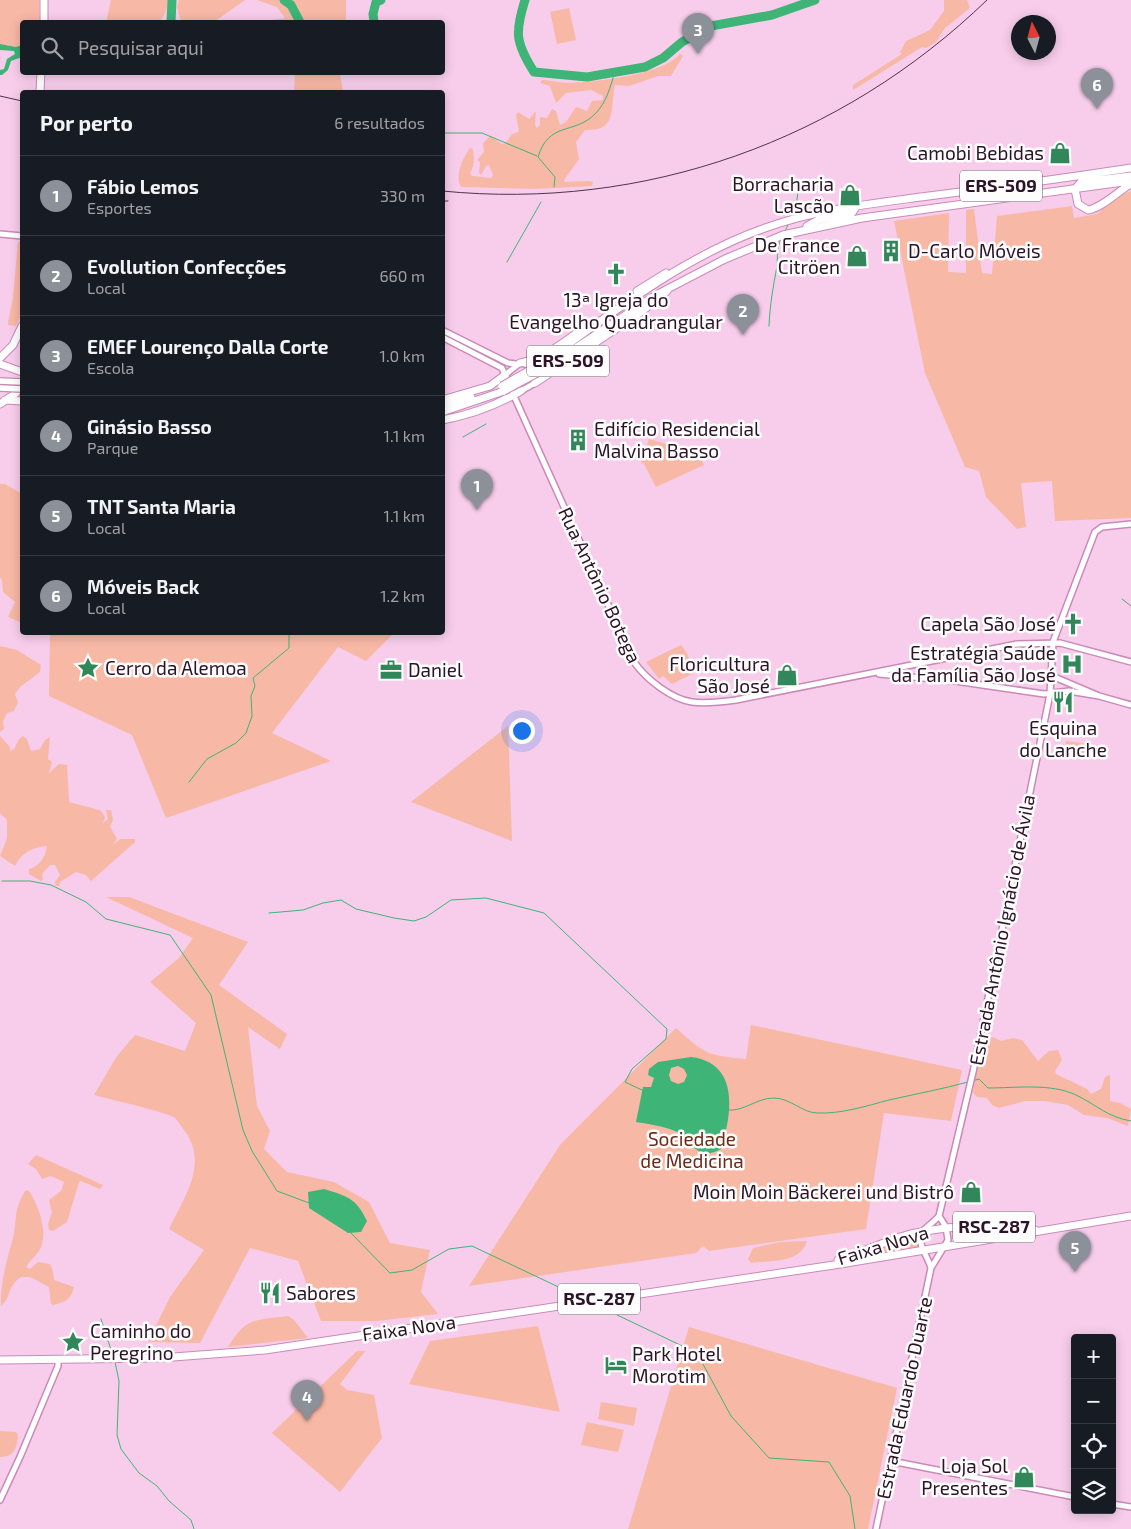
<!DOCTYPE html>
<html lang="pt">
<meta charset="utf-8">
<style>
:root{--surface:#171b24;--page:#20242c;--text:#f1f3f6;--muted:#9ea1a6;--line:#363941;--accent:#8c9099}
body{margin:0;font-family:"Exo 2",sans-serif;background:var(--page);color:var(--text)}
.controls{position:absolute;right:15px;bottom:15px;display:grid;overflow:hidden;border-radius:5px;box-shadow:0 2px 12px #0003}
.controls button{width:45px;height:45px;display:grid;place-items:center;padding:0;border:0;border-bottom:1px solid var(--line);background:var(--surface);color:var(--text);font:25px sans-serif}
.compass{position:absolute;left:1011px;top:15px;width:45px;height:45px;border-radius:50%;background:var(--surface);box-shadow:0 2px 12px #0003;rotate:354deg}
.you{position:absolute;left:521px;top:730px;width:18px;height:18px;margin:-12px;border:4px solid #fff;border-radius:50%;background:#1a73e8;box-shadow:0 0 0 8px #1a73e833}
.badge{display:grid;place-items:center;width:32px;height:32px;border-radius:50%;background:var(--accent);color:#fff;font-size:16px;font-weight:700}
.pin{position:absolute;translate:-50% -41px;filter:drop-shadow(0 1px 2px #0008)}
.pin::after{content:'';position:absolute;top:26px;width:18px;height:15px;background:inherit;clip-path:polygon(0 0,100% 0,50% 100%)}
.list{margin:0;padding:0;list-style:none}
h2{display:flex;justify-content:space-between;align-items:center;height:65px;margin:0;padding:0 20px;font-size:21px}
h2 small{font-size:16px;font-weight:400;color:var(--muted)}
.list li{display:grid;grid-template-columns:32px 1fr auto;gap:15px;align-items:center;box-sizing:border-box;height:80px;padding:0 20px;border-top:1px solid var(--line)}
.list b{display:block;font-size:19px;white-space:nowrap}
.list p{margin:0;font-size:16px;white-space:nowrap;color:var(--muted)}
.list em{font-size:16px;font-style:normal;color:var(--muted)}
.icon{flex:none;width:28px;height:28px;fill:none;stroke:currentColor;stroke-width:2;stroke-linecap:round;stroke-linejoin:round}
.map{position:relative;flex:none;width:1131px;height:1529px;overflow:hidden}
.search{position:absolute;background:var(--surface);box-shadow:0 2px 12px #0003;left:20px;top:20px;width:425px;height:55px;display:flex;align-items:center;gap:12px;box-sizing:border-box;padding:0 18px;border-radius:5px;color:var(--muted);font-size:19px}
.panel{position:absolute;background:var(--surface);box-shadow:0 2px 12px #0003;left:20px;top:90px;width:425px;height:545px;border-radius:5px}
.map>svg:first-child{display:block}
.green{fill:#f8b8a6}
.water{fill:#3eb477;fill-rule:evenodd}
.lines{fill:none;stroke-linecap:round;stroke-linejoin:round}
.stream{stroke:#3eb477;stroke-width:1}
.river{stroke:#3eb477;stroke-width:9}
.secondary-casing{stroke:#cb89b9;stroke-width:8}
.highway-casing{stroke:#cb89b9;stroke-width:9}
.secondary{stroke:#fff;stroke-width:5}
.highway{stroke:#fff;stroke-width:7}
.rail{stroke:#503449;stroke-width:1}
.primary-bridge-casing{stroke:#cb89b9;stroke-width:8;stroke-linecap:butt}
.highway-bridge-casing{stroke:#cb89b9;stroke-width:9;stroke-linecap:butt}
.primary-bridge{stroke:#fff;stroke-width:5.5}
.highway-bridge{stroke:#fff;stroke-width:7}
.labels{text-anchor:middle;stroke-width:5;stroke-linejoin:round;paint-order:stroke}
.shield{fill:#fdfdfd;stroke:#6b5966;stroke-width:1}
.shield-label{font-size:18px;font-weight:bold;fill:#2c1326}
.poi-label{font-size:19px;fill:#2c1326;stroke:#fdfdfd;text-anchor:end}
.street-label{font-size:19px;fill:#2c1326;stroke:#fdfdfd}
.park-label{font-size:19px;fill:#6e2a17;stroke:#fdfdfd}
</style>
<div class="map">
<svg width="1131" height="1529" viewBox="0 0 1131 1529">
<rect width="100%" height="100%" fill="#f7cdeb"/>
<path class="green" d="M0 0H39V22H22V45L16 47 0 44Z
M111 0H168L166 11 160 22H106Z
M179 0H245L214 22H181L177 7Z
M257 0H346V22H275L271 20 285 18 277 7Z
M944 0H967L970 8 945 28 936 42 926 48 922 47 853 90V85L902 54 900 52 906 41 930 30 944 11Z
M569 8 576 40 557 44 550 12Z
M680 54 683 56 671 76H658L629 86 615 85C610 107 618 132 585 130L576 142 579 159 564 180 565 182 589 181 593 182 592 186 533 189 461 187C454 176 463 158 470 148L473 149C474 158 475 165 470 173L472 176 491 178 493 175 489 165 486 166 481 175 479 173 480 162 477 160 484 152 483 143 490 136 502 144 506 143 512 134 519 132 516 115 518 112 529 119 536 111 535 125 537 128 540 125V117L547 118 552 109 556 111 560 125 566 122 576 107 587 111 592 101 603 100V96L591 90 566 93 556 103 550 86 540 83 542 80C551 80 559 83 569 83 596 82 662 75 680 54Z
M295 73H340L343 92H294Z
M1131 191V518L1055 521 1052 481 1021 483 1026 527 1017 529 986 497 979 471 965 467 925 373 894 221 949 213 948 272 966 273V210L974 209 982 273 992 274 997 216 1072 206 1074 218 1097 214 1116 198Z
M18 242H22V312L16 326 8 325V322L13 297Z
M649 439 699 453 704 465 656 487 644 464 641 462Z
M0 484H5L22 494V623L8 617 15 602 3 592 2 579 0 578Z
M47 633H394L366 661 338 647 272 733 331 761 166 818 132 735 49 696 50 634Z
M681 645 687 653 694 673 672 684 663 676 659 679 646 662Z
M0 646 17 650 41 665 40 672 20 687 15 694 18 702 14 711 7 713 3 722 4 729 0 732Z
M508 726 512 841 411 802Z
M0 736 10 747V751L14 749 19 739 23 736 27 739 31 751 40 749 45 740 50 737 48 759 52 762 49 773 59 764 67 765 69 802 92 808 101 811 105 817 103 823 108 819 106 810H111L113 820 110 827 117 839 113 844 121 839H135V842L91 881 86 875 76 872 60 882 59 886H56L55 882 60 875 55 865H50L42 874 43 880 41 881 29 874V869C40 866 45 858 47 846 33 847 21 853 15 866L0 856 7 838V820L0 813Z
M1066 741 1088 744 1086 757 1064 754Z
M106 897H129L248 942 219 985 287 1034 280 1049 248 1027 257 1106 270 1131 264 1149 287 1172 334 1182 369 1202 390 1243 430 1250 421 1292 438 1314 376 1321H321L298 1261 250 1248 200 1343 148 1342 170 1297 204 1250 169 1229C185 1196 209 1163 184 1130 181 1126 178 1121 175 1118 167 1112 108 1099 94 1095L117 1056 135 1035 185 1051 196 1023 150 982 179 958 193 938Z
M751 1025 962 1070 951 1121 884 1113 866 1229 709 1251 703 1246 696 1253 469 1286 560 1145 676 1028C706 1055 707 1055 746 1059Z
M993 1037 1001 1041 1013 1038 1022 1040 1038 1061 1049 1051 1058 1050 1062 1060 1055 1071 1056 1074 1087 1089 1091 1094 1101 1089 1105 1077 1110 1075V1101L1120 1103 1131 1109 1128 1126 1107 1118 1084 1115 1068 1105 1045 1101H1025L999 1108 992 1105 987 1098 977 1097 973 1093C975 1074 981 1058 983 1040Z
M36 1155 103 1185 100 1189 81 1181 79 1182 67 1222 53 1231 49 1230 48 1224 52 1212 49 1200 61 1191 64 1182 51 1176 42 1179 36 1169 28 1164Z
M28 1190C37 1201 47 1229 42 1244 40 1253 31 1259 26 1267L30 1269 38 1262 50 1264 53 1271 54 1280 74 1287C71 1300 65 1302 53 1305L51 1304 49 1287 30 1277H21C7 1286 12 1296 1 1306 0 1286 6 1262 12 1242 18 1221 12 1213 25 1191Z
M991 1229 1026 1231 955 1241 953 1230Z
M918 1236 919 1247 850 1259 882 1245Z
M807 1241C800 1264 770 1260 751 1263L748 1259 753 1248 781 1242Z
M288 1316 294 1320 308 1338 228 1347C246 1317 256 1320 288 1316Z
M538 1326 560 1412 409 1384 430 1341Z
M689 1327 897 1388 868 1529H628Z
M357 1351H365L340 1384 347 1390 374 1395 382 1438 340 1492 272 1433Z
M601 1402 637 1408 634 1426 598 1419Z
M587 1422 624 1430 618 1452 581 1445Z
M0 1431 16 1432 18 1435C17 1448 14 1457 0 1457Z"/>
<path class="water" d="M0 44 16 47 22 45V57L11 61 8 70 2 75H0V70L4 69 7 59 15 54 14 51 0 50Z
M691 1057C740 1063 732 1114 721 1149 696 1163 692 1139 675 1131 663 1126 649 1124 636 1122L643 1087H651L654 1078 648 1075 649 1069 658 1062ZM678 1066 684 1069 687 1075 684 1082 678 1084 671 1081 669 1075 671 1068Z
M324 1189C347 1196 356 1198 367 1221L361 1232 348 1233 309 1208 308 1192Z"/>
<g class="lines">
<path class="stream" d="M442 133H482L537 156
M554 187 555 177 538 157C549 121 574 135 595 114 607 102 610 87 615 72
M792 217 796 208 798 191
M785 231 789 223
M507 262 541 202
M769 326C770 304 773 288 777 266 778 256 776 249 781 239
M463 437 486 424
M1122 599 1131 606
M189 782 207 759 236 743 246 733 252 716 251 696 255 686 253 678 289 648V632
M2 881H30L51 885 86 902 106 919 170 935 211 995 243 1130 252 1151 277 1191 309 1203
M269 913 303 910 323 903 341 900 356 909 394 918 414 921 426 917 451 900 486 898 544 913 667 1029 666 1039 632 1069 625 1082 644 1091
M972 1081 979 1079 988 1088C1016 1088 1051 1083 1076 1095 1097 1105 1107 1117 1131 1121
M727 1110C744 1112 756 1098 774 1098 790 1098 803 1113 817 1113 842 1114 866 1106 889 1100 916 1094 942 1089 968 1082
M350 1232 390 1273 412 1270 449 1249 472 1246 584 1299
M594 1304 697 1353 731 1416 769 1458 829 1462 850 1496 855 1529
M101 1319 113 1356
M115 1362 119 1381 117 1435 121 1449 139 1473 157 1486 169 1501 191 1520 194 1529"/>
<path class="river" d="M284 0 291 5 300 22
M525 0C515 32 515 42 534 72L587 77 645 67 663 58 682 42 711 26 772 15 815 0
M171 22 172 0
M374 22 373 14 376 2 381 0"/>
<g class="secondary-casing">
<path id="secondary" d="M0 234 22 236
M442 330 508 363 516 364
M442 337 502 368 506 377
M505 375 520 363 530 365 534 369 535 383 521 391
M509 385 634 662C646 679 671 699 692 702 706 704 721 702 736 700L1017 644 1060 643 1131 662
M879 674 955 681 1044 694 1069 691 1099 696
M1052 676 1099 696 1131 705
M931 1268C928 1256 914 1241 924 1230 929 1225 935 1221 939 1216L973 1072 1050 694 1053 642 1095 532 1102 527 1131 524
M891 1461 1075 1497
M0 1500 20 1457 58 1366V1360
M1112 1504 1131 1507
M876 1529 931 1268 948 1240 946 1227 939 1216"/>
</g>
<g class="highway-casing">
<path id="highway" d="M44 22V0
M40 92 41 72
M1131 176 1081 182 1075 189 1078 204 1088 210C1102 208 1118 191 1131 184
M807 226 818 220 852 213 856 207
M637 291 666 273
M0 358 13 345 22 326
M520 363C546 358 568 339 589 324
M0 364 22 372
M539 365C610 315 682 257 765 228 815 210 869 204 921 197 991 188 1061 179 1131 168
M541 371 656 295 725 259 783 235 862 218 1131 181
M535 383 641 312 667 291
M5 400 22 401
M442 400 490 386 505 375
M0 404 16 393 21 384
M442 405 471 397
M442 412 504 391
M442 420C470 415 497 405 521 391
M838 1260C859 1254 879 1244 900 1237 944 1224 989 1225 1035 1230
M0 1360 160 1358 265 1350 834 1265 1131 1216"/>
</g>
<use href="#secondary" class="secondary"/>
<use href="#highway" class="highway"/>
<path class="rail" d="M0 96 22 101
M442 191C645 211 841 141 987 0
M442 201H448"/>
<g class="primary-bridge-casing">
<path id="primary-bridge" d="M0 381 22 382
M0 388 22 389"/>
</g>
<g class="highway-bridge-casing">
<path id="highway-bridge" d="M502 386 539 365
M504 391 541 371"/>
</g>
<use href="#primary-bridge" class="primary-bridge"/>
<use href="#highway-bridge" class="highway-bridge"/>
</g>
<defs>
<g id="shop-bare" transform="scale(1.725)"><path d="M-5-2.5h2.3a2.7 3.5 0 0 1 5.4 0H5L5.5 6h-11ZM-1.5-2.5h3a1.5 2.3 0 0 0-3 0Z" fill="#32875a" stroke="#fdfdfd" stroke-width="2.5" paint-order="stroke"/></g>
<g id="building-bare" transform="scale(1.725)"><path d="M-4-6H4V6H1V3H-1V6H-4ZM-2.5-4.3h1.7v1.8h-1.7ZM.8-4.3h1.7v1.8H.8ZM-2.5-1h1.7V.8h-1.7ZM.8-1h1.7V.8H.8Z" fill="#32875a" stroke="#fdfdfd" stroke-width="2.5" paint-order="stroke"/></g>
<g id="church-bare" transform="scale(1.725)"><path d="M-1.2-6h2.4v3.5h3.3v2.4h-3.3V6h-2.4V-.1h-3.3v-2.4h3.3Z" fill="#32875a" stroke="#fdfdfd" stroke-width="2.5" paint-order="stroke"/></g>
<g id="hospital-bare" transform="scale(1.725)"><path d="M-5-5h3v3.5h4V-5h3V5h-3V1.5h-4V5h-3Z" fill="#32875a" stroke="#fdfdfd" stroke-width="2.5" paint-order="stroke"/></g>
<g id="sight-bare" transform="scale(1.725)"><path d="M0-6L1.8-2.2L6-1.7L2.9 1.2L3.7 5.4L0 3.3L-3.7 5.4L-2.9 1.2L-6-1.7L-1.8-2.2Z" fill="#32875a" stroke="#fdfdfd" stroke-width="2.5" paint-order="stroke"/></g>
<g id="office-bare" transform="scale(1.725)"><path d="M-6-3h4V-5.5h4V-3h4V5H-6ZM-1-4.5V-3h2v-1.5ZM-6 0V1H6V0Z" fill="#32875a" stroke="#fdfdfd" stroke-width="2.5" paint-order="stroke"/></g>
<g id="restaurant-bare" transform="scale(1.725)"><path d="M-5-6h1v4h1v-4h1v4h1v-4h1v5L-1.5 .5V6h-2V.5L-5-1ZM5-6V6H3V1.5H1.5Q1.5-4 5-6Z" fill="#32875a" stroke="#fdfdfd" stroke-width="2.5" paint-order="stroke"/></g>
<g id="hotel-bare" transform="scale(1.725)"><path d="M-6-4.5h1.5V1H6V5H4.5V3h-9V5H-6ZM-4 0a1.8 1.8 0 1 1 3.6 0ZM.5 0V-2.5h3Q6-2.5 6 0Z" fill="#32875a" stroke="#fdfdfd" stroke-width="2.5" paint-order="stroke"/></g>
</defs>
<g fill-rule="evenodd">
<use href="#shop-bare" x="1060" y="153"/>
<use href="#shop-bare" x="850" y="195"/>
<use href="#building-bare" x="891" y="251"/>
<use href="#shop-bare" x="857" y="256"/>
<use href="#church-bare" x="616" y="274"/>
<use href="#building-bare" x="578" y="440"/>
<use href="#church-bare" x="1073" y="624"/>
<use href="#hospital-bare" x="1072" y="664"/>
<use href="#sight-bare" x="88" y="668"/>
<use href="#office-bare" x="391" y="670"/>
<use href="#shop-bare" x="787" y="675"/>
<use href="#restaurant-bare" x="1063" y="702"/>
<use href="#shop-bare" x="971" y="1192"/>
<use href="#restaurant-bare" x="270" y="1293"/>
<use href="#sight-bare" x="73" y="1342"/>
<use href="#hotel-bare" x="616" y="1365"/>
<use href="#shop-bare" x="1024" y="1477"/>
</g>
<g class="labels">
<g class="shield">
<rect x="960" y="170.5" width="82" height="31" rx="4"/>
<rect x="527" y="345.5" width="82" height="31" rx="4"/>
<rect x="953" y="1211.5" width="82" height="31" rx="4"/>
<rect x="558" y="1283.5" width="82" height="31" rx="4"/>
</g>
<g class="shield-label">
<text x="1001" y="192">ERS-509</text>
<text x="568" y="367">ERS-509</text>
<text x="994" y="1233">RSC-287</text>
<text x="599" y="1305">RSC-287</text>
</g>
<g class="poi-label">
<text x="1044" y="160">Camobi Bebidas</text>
<text x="834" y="191">Borracharia<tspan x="834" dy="22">Lascão</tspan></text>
<text x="840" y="252">De France<tspan x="840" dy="22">Citröen</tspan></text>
<text x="908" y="258" text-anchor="start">D-Carlo Móveis</text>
<text x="616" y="307" text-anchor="middle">13ª Igreja do<tspan x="616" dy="22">Evangelho Quadrangular</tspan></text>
<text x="594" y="436" text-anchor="start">Edifício Residencial<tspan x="594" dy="22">Malvina Basso</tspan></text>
<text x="1056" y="631">Capela São José</text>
<text x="1056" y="660">Estratégia Saúde<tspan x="1056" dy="22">da Família São José</tspan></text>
<text x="770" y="671">Floricultura<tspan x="770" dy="22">São José</tspan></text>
<text x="105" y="675" text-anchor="start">Cerro da Alemoa</text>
<text x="408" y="677" text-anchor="start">Daniel</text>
<text x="1063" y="735" text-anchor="middle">Esquina<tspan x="1063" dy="22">do Lanche</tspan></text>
<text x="954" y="1199">Moin Moin Bäckerei und Bistrô</text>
<text x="286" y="1300" text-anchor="start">Sabores</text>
<text x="90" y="1338" text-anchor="start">Caminho do<tspan x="90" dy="22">Peregrino</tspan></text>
<text x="632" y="1361" text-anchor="start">Park Hotel<tspan x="632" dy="22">Morotim</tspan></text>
<text x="1008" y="1473">Loja Sol<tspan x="1008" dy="22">Presentes</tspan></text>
</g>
<g class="street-label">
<text transform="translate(600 585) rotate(65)" y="7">Rua Antônio Botega</text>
<text transform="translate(1002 930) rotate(-79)" y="7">Estrada Antônio Ignácio de Ávila</text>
<text transform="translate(883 1245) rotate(-17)" y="7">Faixa Nova</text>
<text transform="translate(409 1328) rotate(-8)" y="7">Faixa Nova</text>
<text transform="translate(904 1398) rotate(-78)" y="7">Estrada Eduardo Duarte</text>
</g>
<g class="park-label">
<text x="692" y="1146">Sociedade<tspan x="692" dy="22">de Medicina</tspan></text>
</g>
</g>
</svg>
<div class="controls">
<button>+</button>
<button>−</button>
<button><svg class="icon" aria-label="locate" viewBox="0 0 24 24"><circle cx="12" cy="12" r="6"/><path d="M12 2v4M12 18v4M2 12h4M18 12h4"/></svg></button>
<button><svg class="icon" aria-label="layers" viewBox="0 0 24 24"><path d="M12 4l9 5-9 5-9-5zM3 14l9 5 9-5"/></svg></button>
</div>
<svg class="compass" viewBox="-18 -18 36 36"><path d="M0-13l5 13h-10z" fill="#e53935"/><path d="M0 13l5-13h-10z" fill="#9ea1a6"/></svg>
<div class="you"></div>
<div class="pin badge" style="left:477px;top:510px">1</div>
<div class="pin badge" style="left:743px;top:335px">2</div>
<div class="pin badge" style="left:698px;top:54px">3</div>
<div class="pin badge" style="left:307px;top:1421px">4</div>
<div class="pin badge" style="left:1075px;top:1272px">5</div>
<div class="pin badge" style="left:1097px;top:109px">6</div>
<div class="search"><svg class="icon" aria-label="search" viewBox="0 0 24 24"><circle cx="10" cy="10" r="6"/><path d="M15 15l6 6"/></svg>Pesquisar aqui</div>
<section class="panel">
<h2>Por perto<small>6 resultados</small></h2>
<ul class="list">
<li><span class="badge">1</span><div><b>Fábio Lemos</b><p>Esportes</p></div><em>330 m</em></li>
<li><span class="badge">2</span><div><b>Evollution Confecções</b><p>Local</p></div><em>660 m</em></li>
<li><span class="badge">3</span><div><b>EMEF Lourenço Dalla Corte</b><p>Escola</p></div><em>1.0 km</em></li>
<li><span class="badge">4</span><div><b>Ginásio Basso</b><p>Parque</p></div><em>1.1 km</em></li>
<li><span class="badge">5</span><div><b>TNT Santa Maria</b><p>Local</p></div><em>1.1 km</em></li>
<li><span class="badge">6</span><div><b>Móveis Back</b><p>Local</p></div><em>1.2 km</em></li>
</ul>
</section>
</div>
